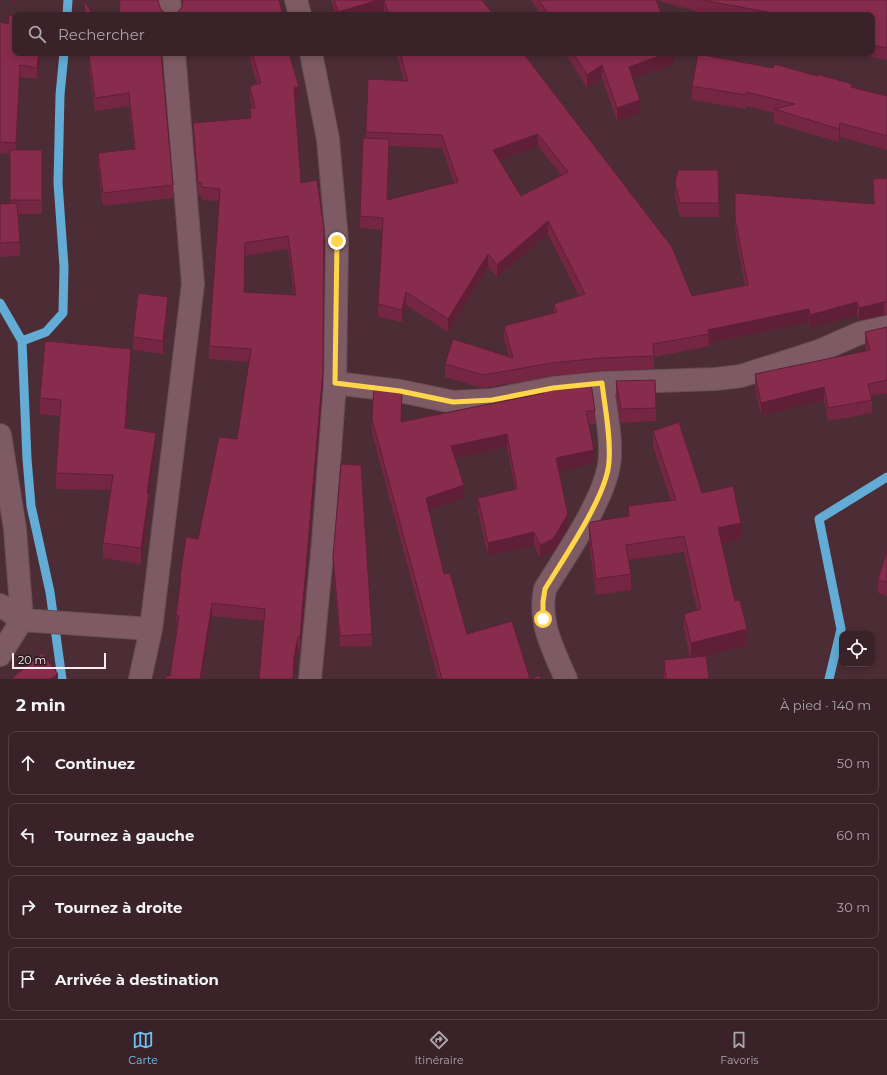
<!DOCTYPE html>
<html lang="fr">
<meta charset="utf-8">
<style>
:root{--surface:#392228;--page:#442f34;--text:#f1f3f6;--muted:#aba4a8;--line:#533f45;--accent:#6fc2f4}
body{margin:0;font-family:Montserrat,sans-serif;background:var(--page);color:var(--text)}
.controls{position:absolute;right:12px;bottom:12px;display:grid;overflow:hidden;border-radius:8px;box-shadow:0 2px 10px #0003}
.controls button{width:36px;height:36px;display:grid;place-items:center;padding:0;border:0;border-bottom:1px solid var(--line);background:var(--surface);color:var(--text);font:20px sans-serif}
.scale{position:absolute;left:12px;bottom:10px;width:94px;box-sizing:border-box;padding-left:4px;border:2px solid #ffeaee;border-top:0;font-size:11px;line-height:14px;white-space:nowrap;color:#ffeaee;-webkit-text-stroke:3px #291a1e;paint-order:stroke}
.stop{position:absolute;width:12px;height:12px;margin:-9px;border:3px solid #ffd54a;border-radius:50%;background:#fff}
.stop.end{background:#ffd54a;border-color:#fff;box-shadow:0 1px 4px #0008}
.list{margin:0;padding:0;list-style:none}
h2{display:flex;justify-content:space-between;align-items:center;height:52px;margin:0;padding:0 16px;font-size:17px}
h2 small{font-size:13px;font-weight:400;color:var(--muted)}
.list li{display:grid;grid-template-columns:26px 1fr auto;gap:12px;align-items:center;box-sizing:border-box;height:64px;margin:0 8px 8px;padding:0 8px;border:1px solid var(--line);border-radius:8px}
.list b{display:block;font-size:15px;white-space:nowrap}
.list em{font-size:13px;font-style:normal;color:var(--muted)}
.icon{flex:none;width:22px;height:22px;fill:none;stroke:currentColor;stroke-width:2;stroke-linecap:round;stroke-linejoin:round}
.map{position:relative;flex:none;width:887px;height:679px;overflow:hidden}
.search{position:absolute;background:var(--surface);box-shadow:0 2px 10px #0003;left:12px;right:12px;top:12px;height:44px;display:flex;align-items:center;gap:10px;box-sizing:border-box;padding:0 14px;border-radius:8px;color:var(--muted);font-size:15px}
.sheet{height:340px;background:var(--surface)}
nav{display:flex;justify-content:space-around;align-items:center;box-sizing:border-box;height:56px;border-top:1px solid var(--line);background:var(--surface);font-size:11px;color:var(--muted)}
nav a{display:grid;justify-items:center;gap:2px}
nav .on{color:var(--accent)}
.map>svg:first-child{display:block}
.lines{fill:none;stroke-linecap:round;stroke-linejoin:round}
.stream{stroke:#62acd5;stroke-width:9}
.minor-casing{stroke:#674c53;stroke-width:24}
.minor{stroke:#7e5b64;stroke-width:22}
.wall{fill:#752642;fill-rule:evenodd}
.shaded-wall{fill:#5f1f36}
.building{fill:#882c4d;stroke:#5f1f36;fill-rule:evenodd}
.route{stroke:#ffd54a;stroke-width:5}
</style>
<div class="map">
<svg width="887" height="679" viewBox="0 0 887 679">
<rect width="100%" height="100%" fill="#4c2d36"/>
<g class="lines">
<path class="stream" d="M67 15 68 0
M0 303 22 341 27 459 31 506 50 592 62 679
M22 341 46 332 63 313 64 267 58 183 60 95 64 53
M829 679 841 629 819 519 887 477"/>
<g class="minor-casing">
<path id="minor" d="M169 0 171 15
M296 0 300 15
M335 383 400 391 453 402 492 400 553 388 602 383 716 379 741 376 819 351 860 333 887 327
M0 435 15 529 22 620
M0 605 22 620
M0 655 22 620 151 629
M140 679 151 629 193 284 174 53
M310 679 323 543 335 383 337 241 328 139 311 53
M566 679C553 649 538 622 545 589 565 556 603 502 609 465 613 441 605 408 602 383"/>
</g>
<use href="#minor" class="minor"/>
</g>
<path class="wall" d="M331 0H482L494 15H385L384 11 370 15H335Z
M531 0H887V60L848 53H872V15H715L702 13 656 0 662 15H541Z
M84 3 93 15H84Z
M0 22 41 53 37 79 20 77 16 150H42V214H18L20 242V256L0 257V204L10 203V154L0 153Z
M91 53H161L173 185V198L103 206 98 166V153L134 149 129 106 95 111 89 68V55H91Z
M248 53H289L299 100H295L301 183 323 382 300 650H298L294 670 264 621 212 616 202 679H165L170 676 177 628 176 615 180 590V577L198 539 237 439 249 362 209 359V346L219 201 202 200 201 195H198L193 136V123L250 118V108H252L250 99V86L257 84ZM288 249 294 295 244 293 245 256Z
M396 53H523L692 296 745 285 735 232V193L874 204 887 178V315H884L859 320 857 315 810 328 809 322 709 343V346L654 357V369L601 371 552 376 483 388 445 377V364L509 356 504 339V326L554 313V304L579 296 548 234 497 277 488 267 448 332 406 305 402 322 378 317V304L382 230 360 228V216L366 138 368 79 404 80ZM389 146 442 148 454 183 388 200ZM538 146 561 175 521 196 499 160Z
M565 53H674V64L633 78 640 113 617 121 602 78 587 88Z
M692 86 852 87 887 96V150L840 137 839 142 774 123V113L746 106V109L692 100Z
M718 170 719 217H680L675 197V183Z
M168 310 163 354 133 350V337Z
M887 327V393L871 396 872 400V413L828 421 824 400 761 415 755 387V374L867 351 865 345V332Z
M131 364 126 428 156 448 149 493V509L141 564 103 558V543L111 490 56 489V473L60 416 40 414V398Z
M616 381 656 408V421L621 423 616 395Z
M537 391 595 411V424H589L594 463 559 471 568 528 553 552 540 558 534 545 488 556 478 511V498L515 489 507 447 455 458 464 498 428 510 444 574 467 634 530 679H438L372 433V419L402 404V421L537 394Z
M653 431 702 493 741 539 722 543 735 601 747 645 702 656 709 679H664V660L690 657 684 629V614L697 610 684 552 628 560 631 574V590L596 595 589 542V526L628 517V506L671 501 653 446Z
M887 550V596L878 593V580Z
M333 557 372 634V646L340 647 333 568Z"/>
<path class="shaded-wall" d="M12 0H18L12 4Z
M378 0H384V11L370 15H338V12Z
M39 53H41L37 79V68Z
M668 53H674V64L629 80V67Z
M20 65V77L16 154V143Z
M602 65V78L587 88V75Z
M299 87V100L294 101V88Z
M640 100V113L617 121V108Z
M840 123V137L839 142V129Z
M538 134V146L493 162V150Z
M548 221V234L497 277V265Z
M324 229 323 382 300 650V637Z
M488 254V267L448 332V319Z
M406 292V305L402 322V310Z
M168 297V310L163 354V341Z
M857 302V315L810 328V315Z
M884 302V315L859 320V308Z
M809 309V322L709 343 708 330Z
M131 349V364L125 444V428Z
M824 387V400L761 415V403Z
M402 391V404L401 435V422Z
M156 433V448L147 508V493Z
M507 434V447L451 459V446Z
M594 450V463L556 472V458Z
M464 485V498L426 511V498Z
M149 493V509L141 564V548Z
M568 514V528L553 552 540 558V545Z
M741 523V539L718 544V528Z
M534 532V545L488 556V543Z
M212 603V616L202 679H200Z
M747 629V645L691 659V643Z
M298 637V650L294 670V679H293L294 657Z
M58 674V679H50Z"/>
<path class="building" d="M120 0H158L159 4 161 10 167 14 173 15 178 12 182 7 183 0H279L283 15H119Z
M334 0H378L338 12Z
M384 0H482L494 15H389Z
M539 0H656L662 15H549Z
M702 0H887V48L872 45V15H783Z
M85 2 93 15H86L84 3Z
M9 15 15 16V53H39L37 68 20 65 16 143 0 142V22L8 24Z
M93 53H161L173 185 103 193 98 153 135 149 129 93 95 98 89 55H93Z
M252 53H289L299 87 294 88 301 183 317 180 324 229 323 370 300 637H298L294 657 293 679H259L265 609 212 603 200 679H165L166 676H170L179 616 176 615 181 578 180 577 186 537 198 539 219 437 237 439 251 349 209 346 220 189 202 187 201 182 198 183 193 123 251 118 250 108H255L250 86 261 83ZM288 236 296 295 244 292 245 243Z
M400 53H523L672 247 692 296 748 285 735 219V193L874 204 873 179 887 178V302H884L859 308 857 302 810 315 809 309 708 330 709 334 653 344 654 356 601 358 552 363 483 375 445 364 453 339 513 358 504 326 557 312 554 304 585 294 548 221 497 265 488 254 448 319 406 292 402 310 378 304 383 218 360 216 363 138 389 139 387 200 458 182 442 135 366 132 368 79 408 81ZM538 134 568 172 521 196 493 150Z
M573 53H668L629 67 640 100 617 108 602 65 587 75Z
M698 54 773 68 774 64 817 76V74L852 84 851 87 887 96V136L840 123 839 129 774 109 795 104 746 92V95L692 86Z
M10 150H42V200H10Z
M678 170H718L719 203H680L675 183Z
M17 203 20 242 0 243V204Z
M138 293 168 297 163 341 133 337Z
M887 327V380L868 384 872 400 828 408 824 387 761 403 755 374 870 350 865 332Z
M45 341 131 349 125 428 156 433 147 493H149L141 548 103 543 113 475 56 473 61 400 40 398Z
M655 380 656 408 621 409 616 381Z
M591 383 595 411H586L594 450 556 458 568 514 553 539 540 545 534 532 488 543 478 498 517 489 507 434 451 446 464 485 426 498 444 574 450 573 467 634 512 621 530 679H442L433 645 372 419 374 387 402 391 401 422 544 393 537 391Z
M679 422 702 493 733 486 741 523 718 528 735 601 740 600 747 629 691 643 684 614 701 609 684 536 626 545 631 574 596 579 589 526 591 522 629 516 628 506 676 500 653 431Z
M341 464 361 465 372 634 340 636 333 557Z
M887 550V582L878 580Z
M42 653 58 674 50 679H11Z
M706 656 709 679H666L664 660Z
M540 675 541 679H531Z"/>
<g class="lines">
<path class="route" d="M337 241 335 383 400 391 453 402 492 400 553 388 602 383C605 409 611 436 609 462 607 496 563 559 545 589L543 602V619"/>
</g>
</svg>
<div class="controls">
<button><svg class="icon" aria-label="locate" viewBox="0 0 24 24"><circle cx="12" cy="12" r="6"/><path d="M12 2v4M12 18v4M2 12h4M18 12h4"/></svg></button>
</div>
<div class="scale">20 m</div>
<div class="stop" style="left:543px;top:619px"></div>
<div class="stop end" style="left:337px;top:241px"></div>
<div class="search"><svg class="icon" aria-label="search" viewBox="0 0 24 24"><circle cx="10" cy="10" r="6"/><path d="M15 15l6 6"/></svg>Rechercher</div>
</div>
<section class="sheet">
<h2>2 min<small>À pied · 140 m</small></h2>
<ul class="list">
<li><svg class="icon" aria-label="ahead" viewBox="0 0 24 24"><path d="M12 20V5M6 11l6-6 6 6"/></svg><div><b>Continuez</b></div><em>50 m</em></li>
<li><svg class="icon" aria-label="left" viewBox="0 0 24 24"><path d="M17 20v-9H6M10 6l-5 5 5 5"/></svg><div><b>Tournez à gauche</b></div><em>60 m</em></li>
<li><svg class="icon" aria-label="right" viewBox="0 0 24 24"><path d="M7 20v-9h11M14 6l5 5-5 5"/></svg><div><b>Tournez à droite</b></div><em>30 m</em></li>
<li><svg class="icon" aria-label="arrive" viewBox="0 0 24 24"><path d="M6 21V4h12l-3 4 3 4H6"/></svg><div><b>Arrivée à destination</b></div></li>
</ul>
</section>
<nav>
<a class="on"><svg class="icon" aria-label="map" viewBox="0 0 24 24"><path d="M3 6l6-2 6 2 6-2v14l-6 2-6-2-6 2zM9 4v14M15 6v14"/></svg>Carte</a>
<a><svg class="icon" aria-label="directions" viewBox="0 0 24 24"><path d="M12 3l9 9-9 9-9-9zM9 14v-3h6M13 9l2 2-2 2"/></svg>Itinéraire</a>
<a><svg class="icon" aria-label="saved" viewBox="0 0 24 24"><path d="M7 4h10v16l-5-4-5 4z"/></svg>Favoris</a>
</nav>
